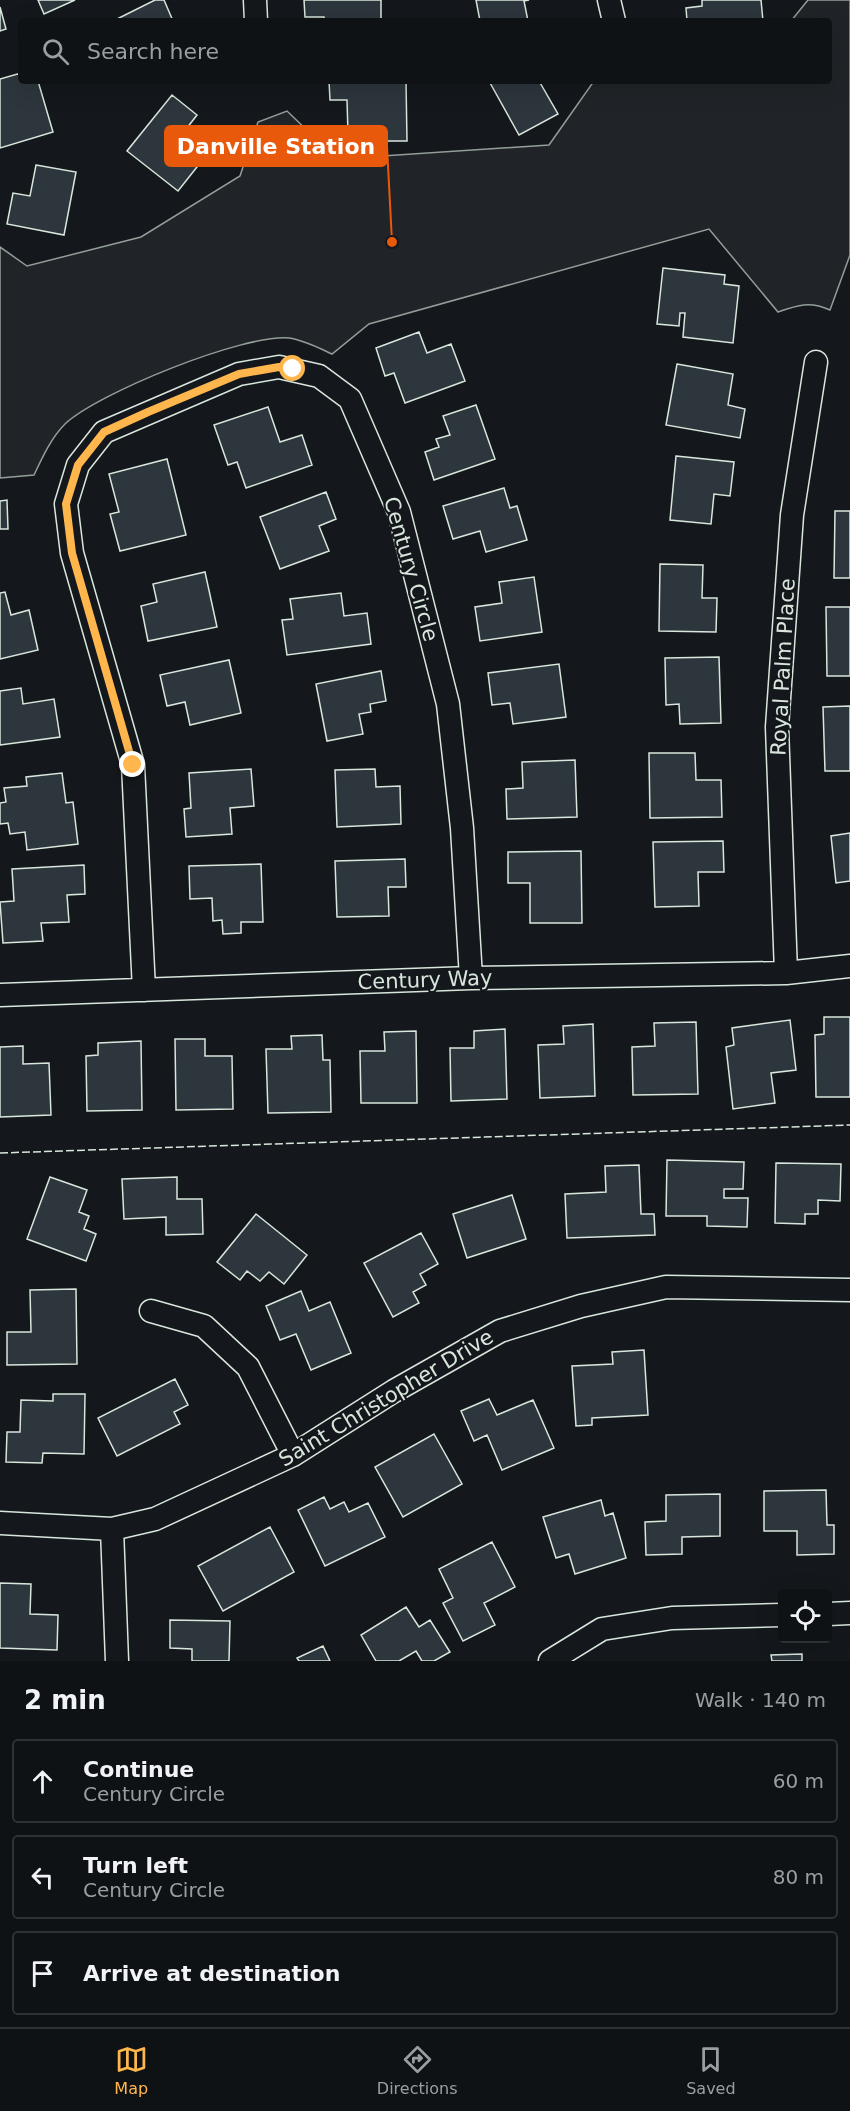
<!DOCTYPE html>
<meta charset="utf-8">
<style>
:root{--surface:#0f1215;--page:#181b1e;--text:#f1f3f6;--muted:#9b9ea0;--line:#2f3234;--accent:#ffb74d}
body{margin:0;font-family:"DejaVu Sans",sans-serif;background:var(--page);color:var(--text)}
.controls{position:absolute;right:18px;bottom:18px;display:grid;overflow:hidden;border-radius:6px;box-shadow:0 6px 24px #0002}
.controls button{width:54px;height:54px;display:grid;place-items:center;padding:0;border:0;border-bottom:2px solid var(--line);background:var(--surface);color:var(--text);font:30px sans-serif}
.stop{position:absolute;width:18px;height:18px;margin:-14px;border:4px solid #ffb74d;border-radius:50%;background:#fff}
.stop.end{background:#ffb74d;border-color:#fff;box-shadow:0 2px 6px #0008}
.list{margin:0;padding:0;list-style:none}
h2{display:flex;justify-content:space-between;align-items:center;height:78px;margin:0;padding:0 24px;font-size:26px}
h2 small{font-size:20px;font-weight:400;color:var(--muted)}
.list li{display:grid;grid-template-columns:39px 1fr auto;gap:18px;align-items:center;box-sizing:border-box;height:84px;margin:0 12px 12px;padding:0 12px;border:2px solid var(--line);border-radius:6px}
.list b{display:block;font-size:22px;white-space:nowrap}
.list p{margin:0;font-size:20px;white-space:nowrap;color:var(--muted)}
.list em{font-size:20px;font-style:normal;color:var(--muted)}
.icon{flex:none;width:33px;height:33px;fill:none;stroke:currentColor;stroke-width:2;stroke-linecap:round;stroke-linejoin:round}
.map{position:relative;flex:none;width:850px;height:1661px;overflow:hidden}
.search{position:absolute;background:var(--surface);box-shadow:0 6px 24px #0002;left:18px;right:18px;top:18px;height:66px;display:flex;align-items:center;gap:15px;box-sizing:border-box;padding:0 21px;border-radius:6px;color:var(--muted);font-size:22px}
.sheet{height:366px;background:var(--surface)}
nav{display:flex;justify-content:space-around;align-items:center;box-sizing:border-box;height:84px;border-top:2px solid var(--line);background:var(--surface);font-size:16px;color:var(--muted)}
nav a{display:grid;justify-items:center;gap:3px}
nav .on{color:var(--accent)}
.map>svg:first-child{display:block}
.green{fill:#202428;stroke:#939e99;stroke-width:1.5}
.building{fill:#2c363c;stroke:#d8e6dc;stroke-width:1.5}
.lines{fill:none;stroke-linecap:round;stroke-linejoin:round}
.street-casing{stroke:#d8e6dc;stroke-width:25}
.street{stroke:#14181c;stroke-width:22}
.fence{stroke:#d8e6dc;stroke-width:1.5;stroke-dasharray:8 3;stroke-linecap:butt}
.route{stroke:#ffb74d;stroke-width:8}
.labels{text-anchor:middle;stroke-width:4.5;stroke-linejoin:round;paint-order:stroke}
.street-label{font-size:21px;fill:#d8e6dc;stroke:#14181c}
.leader{fill:none;stroke:#e8590c;stroke-width:2}
.callout-dot{fill:#e8590c;stroke:#14181c;stroke-width:2}
.callout{fill:#e8590c;stroke:#e8590c;stroke-width:2}
.callout-label{font-size:22px;text-anchor:middle;font-weight:bold;fill:#fff}
</style>
<div class="map">
<svg width="850" height="1661" viewBox="0 0 850 1661">
<rect width="100%" height="100%" fill="#14181c"/>
<path class="green" d="M808 0H850V255L830 310C810 301 798 305 778 312L709 229 369 324 332 354C319 348 304 340 289 338 243 334 98 393 65 424 51 438 42 458 34 475L0 478V247L27 266 141 237 240 176 258 122 287 111 337 159 549 145 594 81H829V21H791Z"/>
<path class="building" d="M38 0H75L44 14Z
M155 0H164L173 21H113Z
M304 0H381V21H324V17H305Z
M476 0H529L524 1 528 21H480Z
M702 0H761L763 21H687L686 8 702 6Z
M0 7 6 29 0 31Z
M21 73V81H38L53 132 0 148V79Z
M329 81H406L407 141H378V133L348 134 347 100H330Z
M489 81H539L558 114 519 135Z
M172 95 197 115 183 133 208 153 178 191 127 151Z
M36 165 76 172 64 235 7 224 13 193 30 196Z
M663 268 725 275 724 284 739 286 733 343 683 337 685 313H680L679 326 657 324Z
M419 332 427 353 451 344 465 381 405 403 394 373 385 376 376 348Z
M677 364 733 374 728 405 745 409 740 438 666 425Z
M476 405 495 459 434 480 425 452 439 447 436 439 450 435 443 416Z
M268 407 280 442 302 435 312 465 246 488 237 462 228 465 214 425Z
M676 456 734 462 730 496 714 494 711 524 670 520Z
M167 459 186 535 120 551 110 514 119 512 109 474Z
M504 488 510 508 517 506 527 540 486 552 480 531 453 539 443 506Z
M326 492 336 519 319 526 329 551 280 569 260 517Z
M7 500 8 529H0V501Z
M835 511H850V578H834Z
M660 564 703 565 702 598H717L716 632 659 631Z
M205 572 217 627 148 641 141 606 157 602 153 584Z
M534 577 542 632 480 641 475 607 502 603 499 582Z
M5 592 11 615 29 610 38 650 0 659V593Z
M341 593 344 616 367 613 371 644 287 655 282 620 293 619 290 599Z
M826 607H850V676H827Z
M719 657 721 723 680 724 679 704 666 705 665 658Z
M229 660 241 713 190 725 185 702 167 706 160 675Z
M559 664 566 717 513 724 510 703 492 705 488 673Z
M381 671 386 701 370 704 371 712 359 714 363 734 327 741 316 684Z
M21 688 23 704 54 699 60 737 0 745V691Z
M850 706V771H825L823 707Z
M649 753H695L696 780H721L722 817 650 818Z
M575 760 577 817 507 819 506 789 523 788 522 762Z
M251 769 254 806 230 808 232 834 186 837 184 809 191 808 189 773Z
M375 769 376 787 400 786 401 824 337 827 335 770Z
M62 773 66 803 73 802 78 844 27 850 25 832 10 834 8 823 0 824V803L6 802 4 788 27 786 26 777Z
M850 833V881L836 883 831 836Z
M723 841 724 872H698L699 906 655 907 653 842Z
M581 851 582 923H530V883H508V852Z
M405 859 406 887H388L389 916 337 917 335 861Z
M261 864 263 922H241V933L223 934 222 920 213 921 212 898 190 899 189 866Z
M84 865 85 894 67 895 69 922 41 923 43 941 3 943 0 902 14 901 12 869Z
M824 1017H850V1097H816L815 1035 824 1034Z
M790 1020 796 1070 771 1073 775 1103 733 1109 726 1047 734 1045 732 1028Z
M696 1022 698 1094 633 1095 632 1047 655 1046 654 1023Z
M593 1024 595 1096 540 1098 538 1045 564 1044 563 1026Z
M505 1029 507 1099 451 1101 450 1048H474V1031Z
M416 1031 417 1103H361L360 1051H385L384 1032Z
M322 1035 323 1060H330L331 1112 268 1113 266 1049H292L291 1036Z
M175 1039H205V1056H232L233 1109 176 1110Z
M141 1041 142 1110 87 1111 86 1056 98 1055V1043Z
M23 1046V1064L49 1063 51 1115 0 1117V1047Z
M667 1160 744 1162 743 1189H724V1198H748L747 1227 707 1226V1216H666Z
M776 1163 841 1164 840 1201 818 1200V1214H805V1224L775 1223Z
M639 1165 641 1214H654L655 1235 567 1238 565 1194 606 1192 605 1166Z
M50 1177 87 1190 79 1212 89 1216 84 1229 96 1234 86 1261 27 1239Z
M177 1177V1199H202L203 1234 166 1235V1217L124 1219 122 1179Z
M512 1195 526 1239 467 1258 453 1214Z
M256 1214 307 1255 284 1284 269 1272 260 1281 247 1271 240 1280 217 1262Z
M421 1233 438 1264 420 1274 426 1285 413 1292 419 1303 393 1317 364 1263Z
M76 1289 77 1364 7 1365V1332H31L30 1290Z
M301 1291 309 1311 330 1302 351 1353 311 1370 296 1334 280 1340 266 1306Z
M644 1350 648 1415 592 1418V1425L576 1426 572 1366 613 1364 612 1352Z
M175 1379 188 1405 174 1412 180 1424 117 1456 98 1418Z
M53 1394H85L84 1454 43 1453 42 1463 6 1462 7 1432H20L21 1400 53 1401Z
M489 1399 497 1415 533 1400 554 1448 502 1470 487 1435 474 1441 461 1411Z
M434 1434 462 1484 403 1517 375 1467Z
M826 1490 827 1525H834V1554L797 1555V1531H764V1491Z
M720 1494V1536L682 1537V1554L646 1555 645 1522 666 1521V1495Z
M324 1497 330 1509 344 1502 349 1512 368 1503 385 1537 325 1566 298 1510Z
M601 1500 605 1516 613 1513 626 1558 575 1574 569 1554 556 1558 543 1517Z
M270 1527 294 1572 223 1611 198 1566Z
M492 1542 515 1587 484 1603 495 1625 463 1641 443 1603 453 1598 439 1569Z
M0 1583 31 1584 30 1614 58 1615 57 1650 0 1648Z
M406 1607 419 1627 430 1620 450 1652 434 1661H422L416 1651 399 1661H376L361 1635Z
M170 1620 230 1621 229 1661H192V1649L170 1648Z
M323 1646 330 1661H299L297 1658Z
M802 1654V1661H772L771 1655Z"/>
<g class="lines">
<g class="street-casing">
<path id="street" d="M255 0 256 21
M609 0 614 21
M786 973 777 727 792 515 816 362
M144 990 133 765 72 553 66 504 78 465 104 432 239 374 279 367 319 376 350 399 399 512 448 704 462 828 471 978
M0 995 471 978 786 973 850 966
M151 1311 204 1326 248 1367 293 1455
M0 1523 112 1529 155 1519 293 1455 394 1391 500 1331 581 1306 666 1287 850 1290
M112 1529 117 1661
M828 1614 850 1613
M550 1661 602 1629 672 1618 782 1615"/>
</g>
<use href="#street" class="street"/>
<path class="fence" d="M0 1153 850 1125"/>
</g>
<g class="lines">
<path class="route" d="M133 765 72 553 66 504 78 465 104 432 148 412 239 374 279 367 293 369"/>
</g>
<g class="labels">
<g class="street-label">
<text transform="translate(411 569) rotate(74)" y="7">Century Circle</text>
<text transform="translate(783 667) rotate(-87)" y="7">Royal Palm Place</text>
<text transform="translate(425 980) rotate(-2)" y="7">Century Way</text>
<text transform="translate(386 1398) rotate(-31)" y="7">Saint Christopher Drive</text>
</g>
</g>
<path class="leader" d="M392 242L387 146"/>
<circle class="callout-dot" cx="392" cy="242" r="6"/>
<rect class="callout" x="165" y="126" width="222" height="40" rx="6"/>
<g class="callout-label">
<text x="276" y="154">Danville Station</text>
</g>
</svg>
<div class="controls">
<button><svg class="icon" aria-label="locate" viewBox="0 0 24 24"><circle cx="12" cy="12" r="6"/><path d="M12 2v4M12 18v4M2 12h4M18 12h4"/></svg></button>
</div>
<div class="stop" style="left:293px;top:369px"></div>
<div class="stop end" style="left:133px;top:765px"></div>
<div class="search"><svg class="icon" aria-label="search" viewBox="0 0 24 24"><circle cx="10" cy="10" r="6"/><path d="M15 15l6 6"/></svg>Search here</div>
</div>
<section class="sheet">
<h2>2 min<small>Walk · 140 m</small></h2>
<ul class="list">
<li><svg class="icon" aria-label="ahead" viewBox="0 0 24 24"><path d="M12 20V5M6 11l6-6 6 6"/></svg><div><b>Continue</b><p>Century Circle</p></div><em>60 m</em></li>
<li><svg class="icon" aria-label="left" viewBox="0 0 24 24"><path d="M17 20v-9H6M10 6l-5 5 5 5"/></svg><div><b>Turn left</b><p>Century Circle</p></div><em>80 m</em></li>
<li><svg class="icon" aria-label="arrive" viewBox="0 0 24 24"><path d="M6 21V4h12l-3 4 3 4H6"/></svg><div><b>Arrive at destination</b></div></li>
</ul>
</section>
<nav>
<a class="on"><svg class="icon" aria-label="map" viewBox="0 0 24 24"><path d="M3 6l6-2 6 2 6-2v14l-6 2-6-2-6 2zM9 4v14M15 6v14"/></svg>Map</a>
<a><svg class="icon" aria-label="directions" viewBox="0 0 24 24"><path d="M12 3l9 9-9 9-9-9zM9 14v-3h6M13 9l2 2-2 2"/></svg>Directions</a>
<a><svg class="icon" aria-label="saved" viewBox="0 0 24 24"><path d="M7 4h10v16l-5-4-5 4z"/></svg>Saved</a>
</nav>
